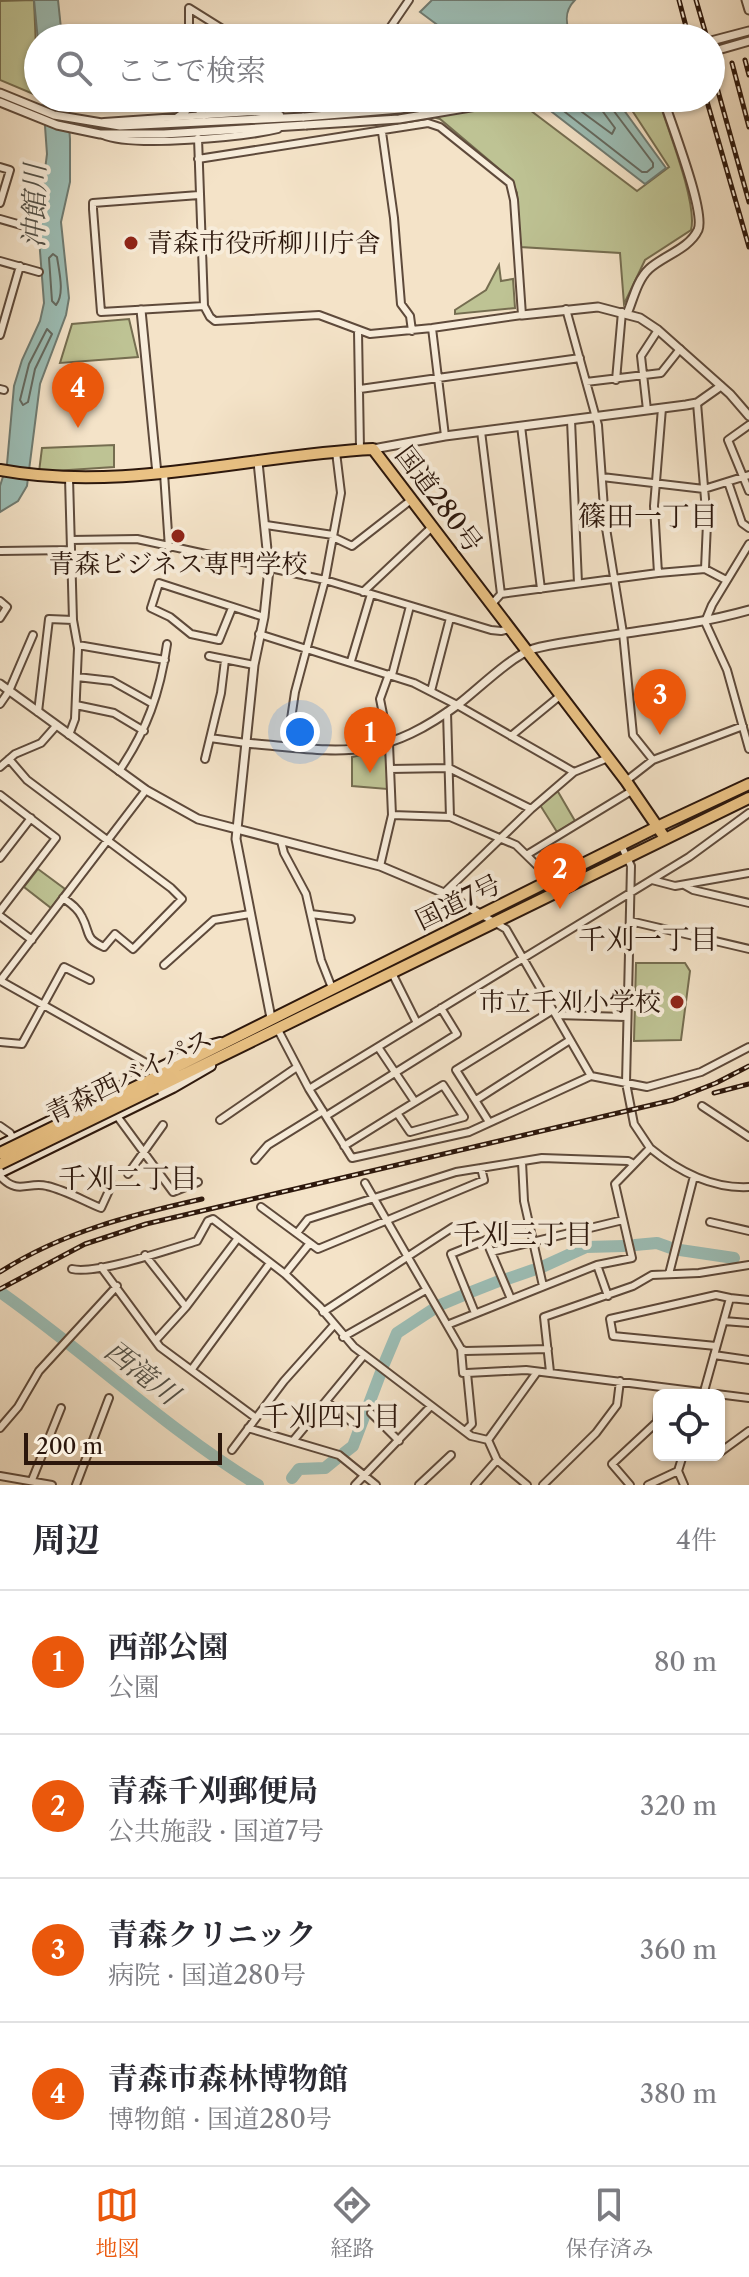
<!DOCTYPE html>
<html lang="ja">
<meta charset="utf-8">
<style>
:root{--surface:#fff;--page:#f7f7f7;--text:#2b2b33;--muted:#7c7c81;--line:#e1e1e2;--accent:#ea580c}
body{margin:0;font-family:"Libre Caslon Text","Noto Serif JP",serif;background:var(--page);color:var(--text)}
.controls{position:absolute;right:24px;bottom:24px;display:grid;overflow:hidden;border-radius:12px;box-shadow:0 2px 6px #0004}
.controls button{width:72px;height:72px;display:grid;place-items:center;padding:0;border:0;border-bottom:2px solid var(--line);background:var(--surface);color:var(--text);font:40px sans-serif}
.scale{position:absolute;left:24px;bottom:20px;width:198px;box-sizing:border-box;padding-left:8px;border:4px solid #2c170c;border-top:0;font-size:22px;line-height:28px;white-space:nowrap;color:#2c170c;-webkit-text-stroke:6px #f8eddb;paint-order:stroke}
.you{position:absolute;left:300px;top:732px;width:28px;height:28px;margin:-20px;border:6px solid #fff;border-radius:50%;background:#1a73e8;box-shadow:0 0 0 12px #1a73e833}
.badge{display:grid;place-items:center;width:52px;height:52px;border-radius:50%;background:var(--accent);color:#fff;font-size:26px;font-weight:700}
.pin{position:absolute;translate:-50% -66px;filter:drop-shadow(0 2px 4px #0008)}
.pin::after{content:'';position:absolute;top:42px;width:28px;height:24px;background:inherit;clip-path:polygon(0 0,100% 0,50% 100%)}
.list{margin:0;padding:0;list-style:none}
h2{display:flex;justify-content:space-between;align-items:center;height:104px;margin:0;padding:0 32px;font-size:34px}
h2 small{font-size:26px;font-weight:400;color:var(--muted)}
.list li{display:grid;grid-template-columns:52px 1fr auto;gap:24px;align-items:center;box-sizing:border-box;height:144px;padding:0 32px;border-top:2px solid var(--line)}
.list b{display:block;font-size:30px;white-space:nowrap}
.list p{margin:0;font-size:26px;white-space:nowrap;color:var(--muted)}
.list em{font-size:26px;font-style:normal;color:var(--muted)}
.icon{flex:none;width:44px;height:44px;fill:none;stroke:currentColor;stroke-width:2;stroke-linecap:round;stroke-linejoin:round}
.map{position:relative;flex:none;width:749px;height:1485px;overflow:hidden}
.search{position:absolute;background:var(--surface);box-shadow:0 2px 6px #0004;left:24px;right:24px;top:24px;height:88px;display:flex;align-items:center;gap:20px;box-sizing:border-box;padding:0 28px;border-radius:44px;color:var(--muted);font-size:30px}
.sheet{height:680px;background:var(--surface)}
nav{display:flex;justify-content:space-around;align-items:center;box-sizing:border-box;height:112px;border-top:2px solid var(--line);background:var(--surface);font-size:22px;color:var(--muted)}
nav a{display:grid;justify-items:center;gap:4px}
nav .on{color:var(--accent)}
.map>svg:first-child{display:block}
.green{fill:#bec394;stroke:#756d50;stroke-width:2}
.water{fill:#9cbeb6;stroke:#6f7b72;stroke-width:2}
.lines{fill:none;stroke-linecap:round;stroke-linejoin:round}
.shore{stroke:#646a61;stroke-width:2}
.river{stroke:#9cbeb6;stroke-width:12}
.minor-casing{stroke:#5e4a3b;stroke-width:10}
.tertiary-casing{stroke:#5e4a3b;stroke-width:11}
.secondary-casing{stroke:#2c170c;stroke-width:12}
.trunk-casing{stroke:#2c170c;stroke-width:14}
.minor{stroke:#f8eddb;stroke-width:6}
.tertiary{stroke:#f8eddb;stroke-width:7}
.secondary{stroke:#f8eddb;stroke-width:8}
.trunk{stroke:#eac284;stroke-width:10}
.rail-casing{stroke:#2c170c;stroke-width:5}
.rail{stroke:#f8eddb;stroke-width:2;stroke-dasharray:6;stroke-linecap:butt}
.tertiary-bridge-casing{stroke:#5e4a3b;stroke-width:11;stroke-linecap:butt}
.trunk-bridge-casing{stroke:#2c170c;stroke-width:14;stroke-linecap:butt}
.tertiary-bridge{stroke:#f8eddb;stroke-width:7}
.trunk-bridge{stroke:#eac284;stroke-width:10}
.poi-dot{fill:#8f2418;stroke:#f8eddb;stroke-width:3}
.labels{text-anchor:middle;stroke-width:8;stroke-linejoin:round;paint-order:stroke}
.poi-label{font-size:26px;fill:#2c170c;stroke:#f8eddb;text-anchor:start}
.street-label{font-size:26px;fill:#2c170c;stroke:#f8eddb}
.water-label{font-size:28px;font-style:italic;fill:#535148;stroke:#f8eddb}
.neighbourhood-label{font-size:28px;fill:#2c170c;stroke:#f8eddb}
</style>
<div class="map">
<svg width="749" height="1485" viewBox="0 0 749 1485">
<rect width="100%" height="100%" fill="#f4e3c8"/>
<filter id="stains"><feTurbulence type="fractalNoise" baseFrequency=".0025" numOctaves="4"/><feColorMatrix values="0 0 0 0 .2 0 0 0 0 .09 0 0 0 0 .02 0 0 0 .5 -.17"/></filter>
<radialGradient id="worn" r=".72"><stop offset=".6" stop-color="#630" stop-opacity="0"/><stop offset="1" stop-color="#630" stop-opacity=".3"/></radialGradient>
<path class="green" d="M34 0 38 96 0 80V1Z
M375 98H514L637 191 669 167 624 98H658C667 127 698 204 691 230L645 260 624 304 620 253 520 247 517 193 511 179 440 119 373 101Z
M499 265 501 281 513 279 515 308 455 314V310L486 290Z
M129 319 138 357 60 363 72 324Z
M114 445V467L39 472 42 448Z
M384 750 387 760V789L352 786V757Z
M557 790 575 821 557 832 540 805Z
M38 869 65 889 51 908 24 887Z
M636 963H685L690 971 681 1040 634 1041Z"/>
<path class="water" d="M34 0H58L62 38H38V41Z
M432 0H575C564 11 565 25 573 38H455L420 12Z
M43 98H67L70 139V182L61 222 69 298 66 315 40 384 27 486 18 501 0 512V486L7 464 14 386 22 360 40 321 44 303 38 225 47 154Z
M534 98H615L666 168 645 184Z"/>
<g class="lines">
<path class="shore" d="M547 98 642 172H647L653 167V163L610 106 609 98
M563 98 612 134 615 128 601 109 599 98
M53 254 57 257C59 271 65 294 56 305L52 301 49 258Z
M47 329 52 334 35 369 28 402 23 405 20 400 29 364Z"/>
<path class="river" d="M635 1245 657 1243 671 1248
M680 1250 734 1258
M542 1267 586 1247 624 1246
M507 1279 533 1270
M0 1292C88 1354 166 1429 258 1485
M471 1292 499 1281
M440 1305 464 1295
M384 1364 397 1333 432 1310
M344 1453 353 1446 381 1372
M292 1478 299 1469 325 1468 336 1459"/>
<g class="minor-casing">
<path id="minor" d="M189 38V8L237 38
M383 38 409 0
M395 98 400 122
M176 118 194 105 204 116
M104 122 251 112 280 115
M382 132 394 218 401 304 410 316 412 331
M103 135C132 148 245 137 278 129
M198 138 204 306 210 317 215 321 319 315 370 334 432 328 522 315 514 200 510 183 440 127 428 123 198 159
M0 167 10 170 0 203
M199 195 93 203V209L101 312 204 306
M0 219 35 229
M0 261 39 272
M566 309 598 425 605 522 623 633 633 735 653 760
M432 328 445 436
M358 331 360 449
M0 335 20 266
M616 380 622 312
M586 382 661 373 680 349
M0 389 4 390
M360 389 580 358
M697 403 707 523 705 569
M647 410 641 356 658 330
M571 420 578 583
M749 425 728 440 749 491
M521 426 541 589
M481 431 501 594
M164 473 169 548
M602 477 704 489 749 475
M728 482 742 523 749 528
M266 525 333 535
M333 537 352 546 411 500
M71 540 137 539 325 580 491 630 501 631 510 629
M749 544 712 605 705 622 727 670 749 749
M0 551 71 550
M658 573 654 506 662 408
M363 592 432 527
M0 601 7 607 0 618
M491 605 501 594 658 573 705 569 726 580
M232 608 219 640 191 634 170 617 151 608 159 583 264 617
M259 634 414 683 457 705 574 772
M78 645 165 660
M209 656 254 665
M351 661 371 594
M392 675 410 606
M77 677 112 681 153 704
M431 691 450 618
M0 704 9 691 33 635
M76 705 114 713 144 731
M38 712 49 619 73 620
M447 712 450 817
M69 735 75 719 78 648 73 620 69 478
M511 736 561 695
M210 738 246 743
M287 746 295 692 325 580 341 493 336 452
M9 759 27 780 171 888 182 899 133 949 115 934 104 947C84 938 91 934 82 917 78 908 70 903 63 898
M205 759 221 693 225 660
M0 767 15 754 41 743 56 726
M390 769 449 768 531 809
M119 771C147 730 160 693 167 644
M626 781 653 760 743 726
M0 795 56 838 0 911
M392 815 450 817 516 845 552 880
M281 841 284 853 306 894 321 960 332 988
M621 845 631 866 626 1083 634 1124 650 1148
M528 854 633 790
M0 858 31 818
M380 866 392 815 389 744 380 699 389 674
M652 880 675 886 749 873
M684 885 693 890 749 903
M444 893 531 809 574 772 608 758
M311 914 351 919
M482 915 506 929 591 1076 647 1087 701 1072 749 1047
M0 916 32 940
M630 921 749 949
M164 965 214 920 250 914
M392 973 417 1023
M0 981 146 790
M1 981 157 1069
M556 1015 626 1017
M277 1028 309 1089 352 1158 469 1132 591 1076
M0 1042 22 1044 64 967 90 980
M378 1047 415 1102 443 1085 464 1117 410 1132 397 1113 415 1102
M309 1089 689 857 749 813
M476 1100 570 1040
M702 1106 749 1137
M117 1116 173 1192 198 1182
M326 1116 457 1034 441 1008
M220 1120 297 1067
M489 1122 456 1070 553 1010
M0 1126 10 1133 14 1140
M344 1146 397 1113
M255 1160 268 1145 323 1111
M522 1162 524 1201 543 1286
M128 1174 163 1125
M0 1176C18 1196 28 1181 47 1186 65 1190 84 1201 101 1208L112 1184
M365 1183 461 1349 463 1373H467L472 1424 465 1431
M261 1207 318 1249 484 1180 481 1168
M710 1222 749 1231
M297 1233 308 1219 456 1172 542 1158 628 1161 634 1164
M491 1252 623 1220
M145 1255 186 1307
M597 1265 608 1296
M101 1267 160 1347 256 1418
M72 1269C96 1275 170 1249 197 1241L208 1221 213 1219 285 1274 320 1307 354 1347 471 1436 488 1440
M285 1274 310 1243
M669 1274 694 1176
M323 1312 453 1227
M475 1313 451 1254 486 1240 511 1299
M724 1321 749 1323
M447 1325 597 1265 632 1258 615 1184 650 1148C678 1171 711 1189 749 1187
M343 1337 426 1290
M156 1340 186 1307 238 1238
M716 1346 613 1336 610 1319 716 1295 730 1298
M461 1349 465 1351 548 1349
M714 1355 749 1360
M192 1369 270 1263
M550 1372 544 1317 633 1286 652 1275 699 1273 749 1265
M467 1373 526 1370 749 1398
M703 1395 730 1298 749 1300
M327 1402 355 1425
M371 1413 399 1441
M0 1428 18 1407 39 1371 117 1286
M248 1428 339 1455 376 1485
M488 1440 537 1372
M488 1440 497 1460 527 1485
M293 1441 364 1355
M232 1450 284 1381 334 1325
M719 1453 749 1431
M683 1455 678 1471 684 1485
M0 1476 52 1485
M32 1480 61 1408
M76 1485 109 1398
M355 1485 431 1406
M419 1485 451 1455
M475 1485 497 1460
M543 1485 596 1433 617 1405 620 1381
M630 1485 612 1464 657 1422 659 1400
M648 1485 678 1471"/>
</g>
<g class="tertiary-casing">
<path id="tertiary" d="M746 0 749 10
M711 41 749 31
M711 52 749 41
M0 93 54 115 120 126 304 117
M0 102 57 125 100 134H164L306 125
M141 310 157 474
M627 314C633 300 637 280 649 269 663 256 689 249 698 230 706 212 670 121 663 98
M522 315 598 307 640 318 658 330 730 394 749 416
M373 449 445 436 686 405 697 403 721 386
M258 462 269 569 264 617 254 665 236 839 271 1018
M0 684 146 790 198 819 380 866 444 893 482 915
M246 743C340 751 378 764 460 703 478 689 513 655 533 649 550 644 570 642 587 639 642 630 696 625 749 610"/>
</g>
<g class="secondary-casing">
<path id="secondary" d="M0 1145 201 1047 220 1042
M0 1173 173 1088 211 1066"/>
</g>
<g class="trunk-casing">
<path id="trunk" d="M0 470C124 493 249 455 373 449L626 781 665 838
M152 1079 659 826 749 784
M156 1088 749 798"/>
</g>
<use href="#minor" class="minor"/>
<use href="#tertiary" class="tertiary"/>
<use href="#secondary" class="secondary"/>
<use href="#trunk" class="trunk"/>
<g class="rail-casing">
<path id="rail" d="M679 0 689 38
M696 0 707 38
M745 60 749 75
M732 63 749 127
M711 66 749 202
M706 98 749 247
M714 1093 749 1084
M0 1272C62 1232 131 1215 202 1199
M0 1289 85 1244 146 1224 673 1100 716 1083 749 1066"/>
</g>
<use href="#rail" class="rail"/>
<g class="tertiary-bridge-casing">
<path id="tertiary-bridge" d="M304 117 400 109 476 98
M306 125 399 119 525 98"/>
</g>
<g class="trunk-bridge-casing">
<path id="trunk-bridge" d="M0 1153 152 1079
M0 1164 156 1088"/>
</g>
<use href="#tertiary-bridge" class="tertiary-bridge"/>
<use href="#trunk-bridge" class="trunk-bridge"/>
</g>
<g class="poi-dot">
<circle cx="131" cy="243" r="8"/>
<circle cx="178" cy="536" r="8"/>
<circle cx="677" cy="1002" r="8"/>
</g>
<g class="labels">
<g class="poi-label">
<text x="147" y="252">青森市役所柳川庁舎</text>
<text x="178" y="573" text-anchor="middle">青森ビジネス専門学校</text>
<text x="661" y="1011" text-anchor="end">市立千刈小学校</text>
</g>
<g class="street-label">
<text transform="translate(439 499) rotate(53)" y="9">国道280号</text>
<text transform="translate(458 902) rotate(-26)" y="9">国道7号</text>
<text transform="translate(129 1076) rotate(-26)" y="9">青森西バイパス</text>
</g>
<g class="water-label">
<text transform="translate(34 206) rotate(-89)" y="10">沖館川</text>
<text transform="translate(142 1372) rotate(38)" y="10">西滝川</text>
</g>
<g class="neighbourhood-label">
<text x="648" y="526">篠田一丁目</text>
<text x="648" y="949">千刈一丁目</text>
<text x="128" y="1188">千刈二丁目</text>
<text x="523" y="1244">千刈三丁目</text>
<text x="331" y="1426">千刈四丁目</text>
</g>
</g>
<rect width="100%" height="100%" filter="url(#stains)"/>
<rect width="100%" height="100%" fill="url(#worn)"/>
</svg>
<div class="controls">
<button><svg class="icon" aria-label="locate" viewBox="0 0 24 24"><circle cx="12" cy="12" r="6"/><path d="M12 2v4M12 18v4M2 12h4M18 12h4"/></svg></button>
</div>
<div class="scale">200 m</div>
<div class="you"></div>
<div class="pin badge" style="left:370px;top:773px">1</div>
<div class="pin badge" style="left:560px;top:909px">2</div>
<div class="pin badge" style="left:660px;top:735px">3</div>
<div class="pin badge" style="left:78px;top:428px">4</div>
<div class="search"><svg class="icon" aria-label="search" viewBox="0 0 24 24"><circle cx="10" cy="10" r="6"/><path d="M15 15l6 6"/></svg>ここで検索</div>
</div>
<section class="sheet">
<h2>周辺<small>4件</small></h2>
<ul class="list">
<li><span class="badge">1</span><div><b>西部公園</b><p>公園</p></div><em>80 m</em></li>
<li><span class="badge">2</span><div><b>青森千刈郵便局</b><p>公共施設 · 国道7号</p></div><em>320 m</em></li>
<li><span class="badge">3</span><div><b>青森クリニック</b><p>病院 · 国道280号</p></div><em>360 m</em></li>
<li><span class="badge">4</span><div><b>青森市森林博物館</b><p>博物館 · 国道280号</p></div><em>380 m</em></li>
</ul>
</section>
<nav>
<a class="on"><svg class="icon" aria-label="map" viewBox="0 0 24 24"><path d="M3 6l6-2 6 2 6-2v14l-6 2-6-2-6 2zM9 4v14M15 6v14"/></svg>地図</a>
<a><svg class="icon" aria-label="directions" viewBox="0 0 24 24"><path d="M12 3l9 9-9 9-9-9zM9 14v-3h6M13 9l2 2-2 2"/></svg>経路</a>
<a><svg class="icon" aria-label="saved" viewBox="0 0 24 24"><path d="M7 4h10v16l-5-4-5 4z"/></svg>保存済み</a>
</nav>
